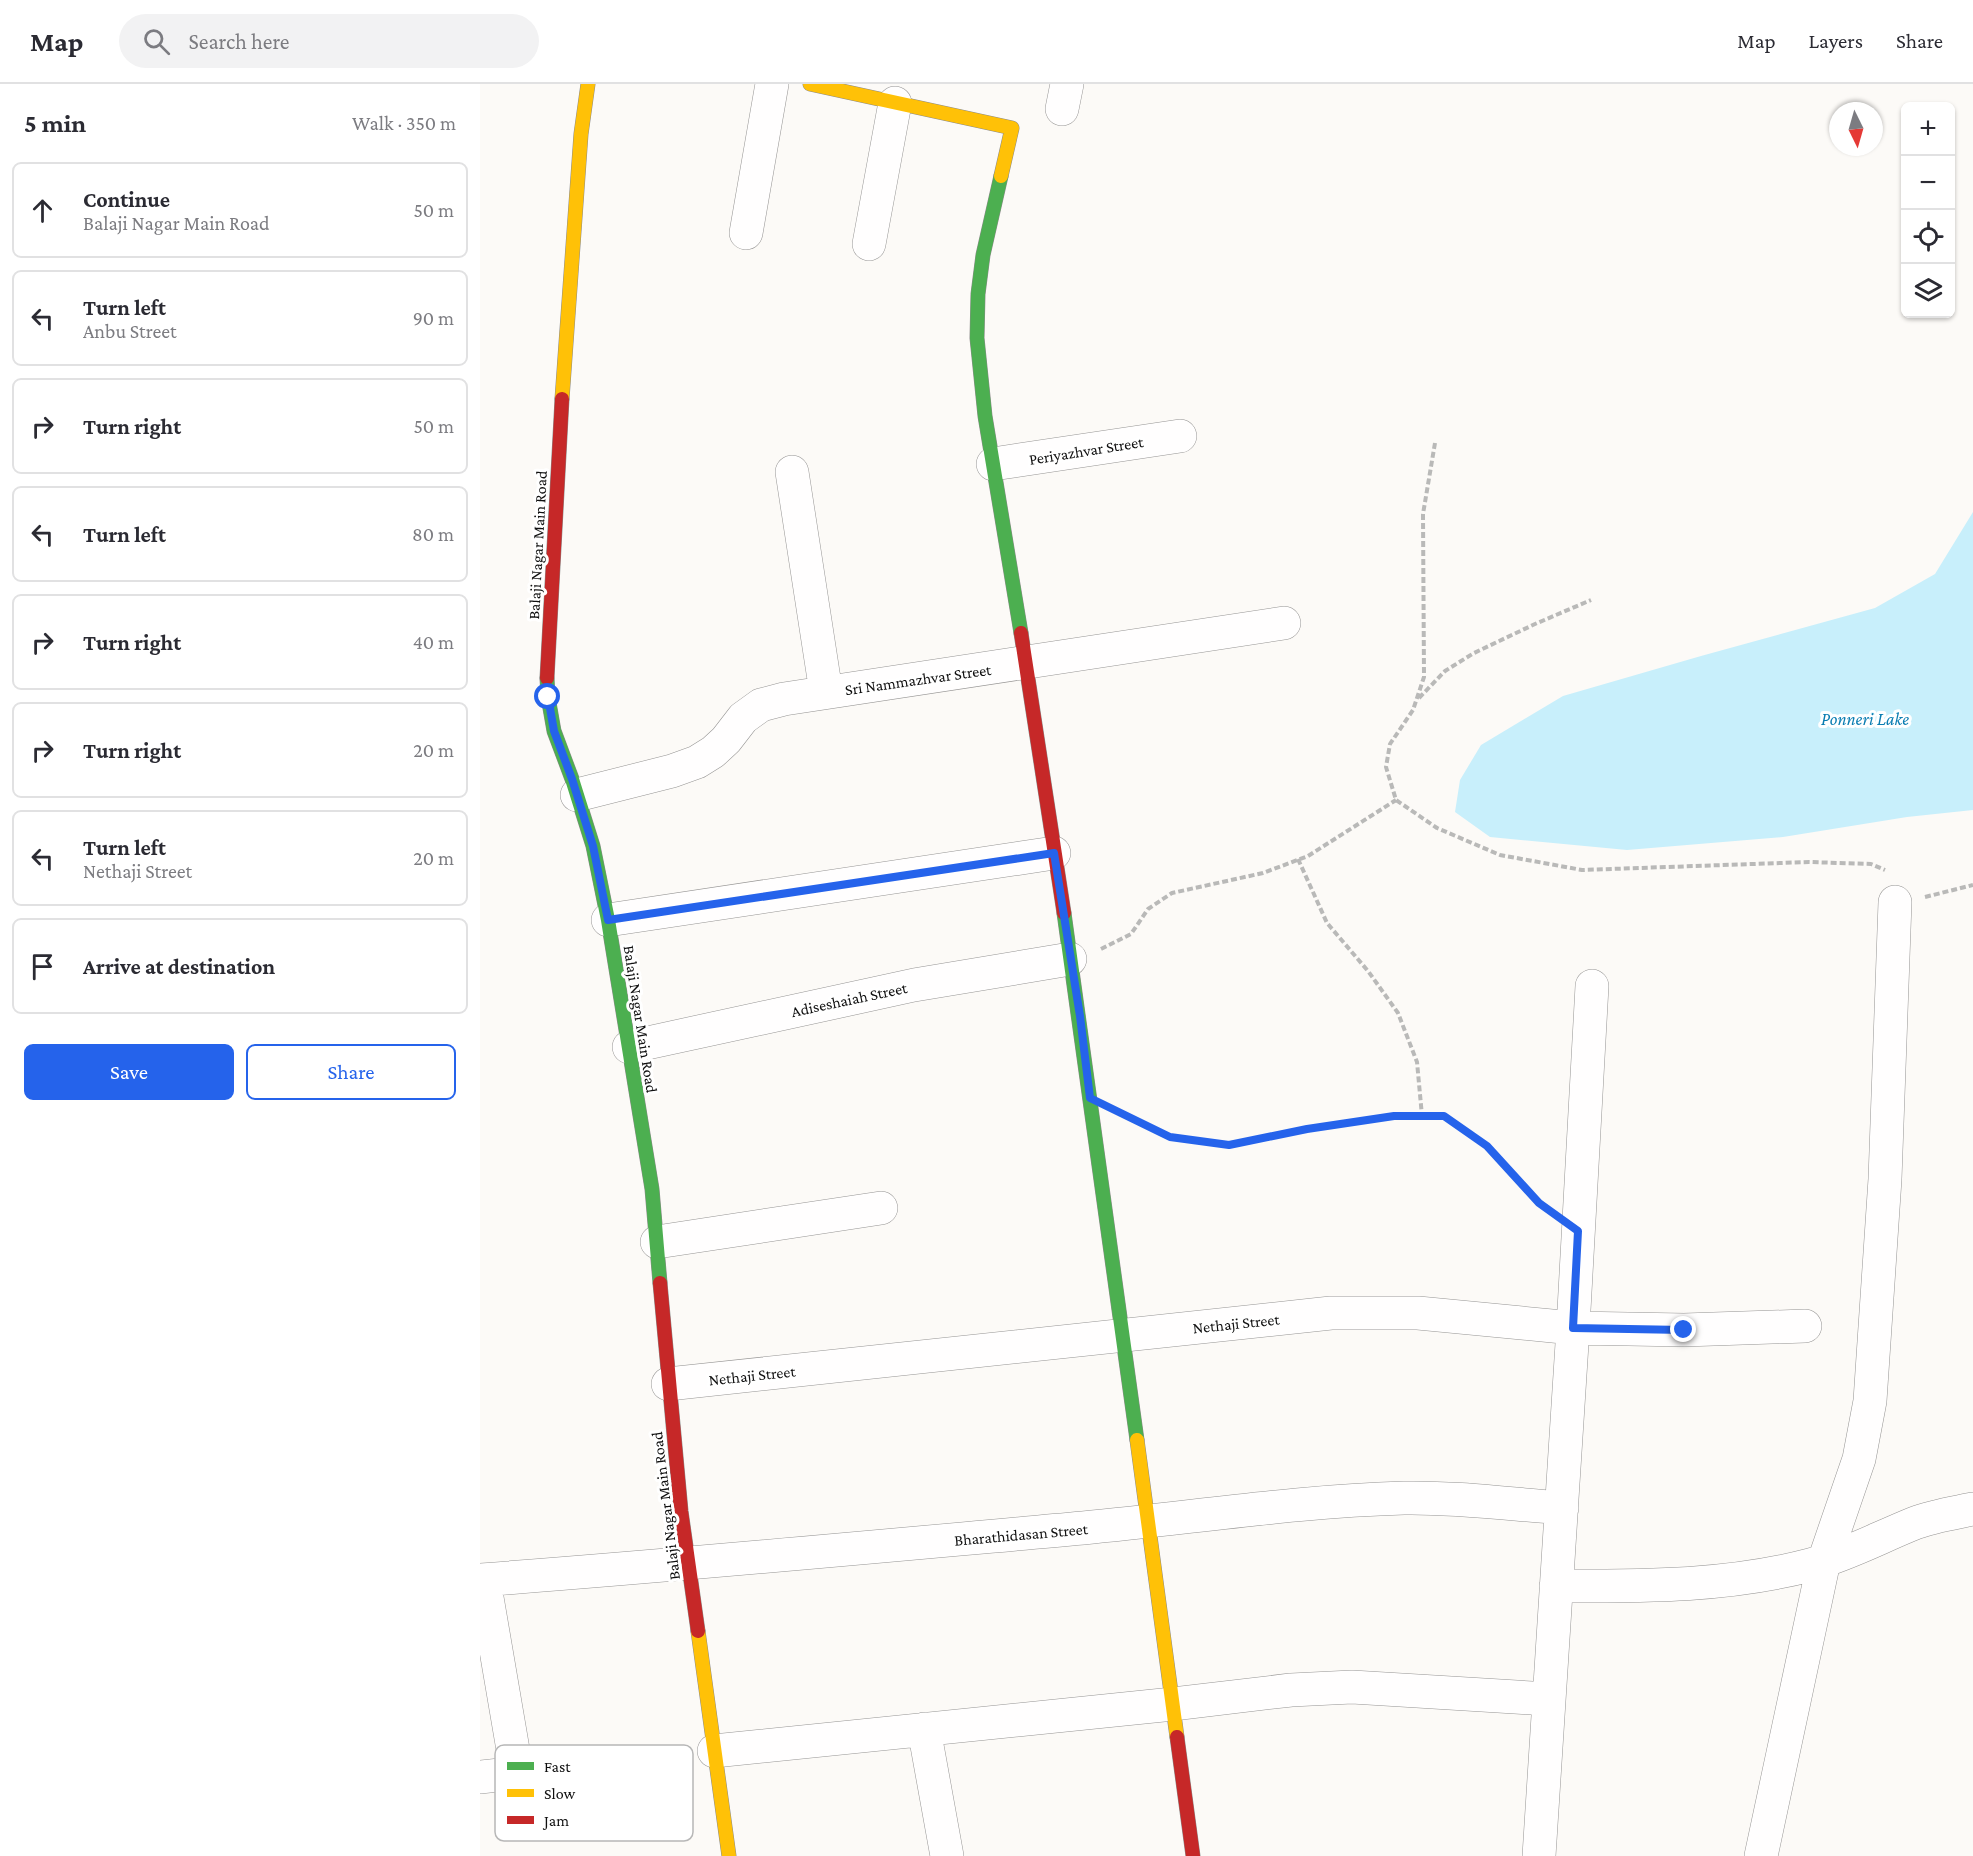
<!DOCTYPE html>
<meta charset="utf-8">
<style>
:root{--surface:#fff;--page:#f2f2f3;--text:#2b2b33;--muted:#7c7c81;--line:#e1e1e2;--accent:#2563eb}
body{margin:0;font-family:"Crimson Pro",serif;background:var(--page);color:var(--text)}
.controls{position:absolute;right:18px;top:18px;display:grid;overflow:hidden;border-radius:9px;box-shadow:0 2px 4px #0004}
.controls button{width:54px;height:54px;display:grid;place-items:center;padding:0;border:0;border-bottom:2px solid var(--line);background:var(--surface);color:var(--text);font:30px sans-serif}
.compass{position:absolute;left:1349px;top:18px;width:54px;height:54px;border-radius:50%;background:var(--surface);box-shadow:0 2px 4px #0004;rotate:175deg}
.stop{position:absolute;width:18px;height:18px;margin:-14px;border:4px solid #2563eb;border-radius:50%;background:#fff}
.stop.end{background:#2563eb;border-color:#fff;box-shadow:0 2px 6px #0008}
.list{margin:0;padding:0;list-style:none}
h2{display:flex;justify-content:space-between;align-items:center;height:78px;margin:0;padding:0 24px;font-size:26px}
h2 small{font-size:20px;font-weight:400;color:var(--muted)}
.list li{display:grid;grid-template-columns:39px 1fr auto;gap:18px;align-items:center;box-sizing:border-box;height:96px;margin:0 12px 12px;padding:0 12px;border:2px solid var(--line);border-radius:9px}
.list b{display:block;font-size:22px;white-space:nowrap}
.list p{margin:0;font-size:20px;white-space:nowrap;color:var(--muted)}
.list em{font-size:20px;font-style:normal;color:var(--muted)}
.actions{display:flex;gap:12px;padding:18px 24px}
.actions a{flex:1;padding:14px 0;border:2px solid var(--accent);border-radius:9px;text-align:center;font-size:21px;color:var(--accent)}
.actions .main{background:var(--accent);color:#fff}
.icon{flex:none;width:33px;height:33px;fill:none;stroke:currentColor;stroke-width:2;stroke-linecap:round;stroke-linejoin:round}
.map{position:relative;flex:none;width:1493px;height:1772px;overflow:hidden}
header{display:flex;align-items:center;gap:36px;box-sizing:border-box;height:84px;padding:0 30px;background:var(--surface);border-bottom:2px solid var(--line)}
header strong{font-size:28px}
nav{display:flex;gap:33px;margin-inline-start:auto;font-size:21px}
.search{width:420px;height:54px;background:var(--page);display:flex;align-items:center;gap:15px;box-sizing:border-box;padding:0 21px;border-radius:33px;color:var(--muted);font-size:22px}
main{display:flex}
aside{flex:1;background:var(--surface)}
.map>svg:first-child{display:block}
.water{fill:#c8effb}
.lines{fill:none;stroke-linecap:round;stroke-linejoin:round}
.street-casing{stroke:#969594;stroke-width:34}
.fast-casing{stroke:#8d8c8b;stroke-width:15}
.slow-casing{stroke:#8d8c8b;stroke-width:15}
.jam-casing{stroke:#8d8c8b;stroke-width:15}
.path{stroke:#b9b9b8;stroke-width:4;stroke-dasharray:6 3;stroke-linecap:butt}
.street{stroke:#fffefe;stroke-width:33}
.fast{stroke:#4caf50;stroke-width:14}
.slow{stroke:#ffc107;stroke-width:14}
.jam{stroke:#c62828;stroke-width:14}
.route{stroke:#2563eb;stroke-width:8}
.labels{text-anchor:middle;stroke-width:6;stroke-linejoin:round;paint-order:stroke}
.street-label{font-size:16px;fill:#101010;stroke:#fff}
.water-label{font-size:18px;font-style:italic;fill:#0a7db2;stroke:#fff}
.key{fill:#fff;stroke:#b7b7b7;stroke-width:1.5}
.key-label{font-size:16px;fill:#101010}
</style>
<header>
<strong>Map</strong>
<div class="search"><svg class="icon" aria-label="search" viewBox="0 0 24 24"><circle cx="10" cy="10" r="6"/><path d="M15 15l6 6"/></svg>Search here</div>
<nav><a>Map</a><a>Layers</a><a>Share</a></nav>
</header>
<main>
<aside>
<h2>5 min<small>Walk · 350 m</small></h2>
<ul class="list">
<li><svg class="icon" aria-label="ahead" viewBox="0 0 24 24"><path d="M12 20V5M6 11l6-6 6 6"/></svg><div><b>Continue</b><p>Balaji Nagar Main Road</p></div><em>50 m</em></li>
<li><svg class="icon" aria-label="left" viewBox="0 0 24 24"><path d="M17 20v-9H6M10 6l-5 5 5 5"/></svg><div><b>Turn left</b><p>Anbu Street</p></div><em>90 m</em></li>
<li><svg class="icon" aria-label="right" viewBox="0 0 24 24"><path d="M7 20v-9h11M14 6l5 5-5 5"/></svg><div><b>Turn right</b></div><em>50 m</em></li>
<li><svg class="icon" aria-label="left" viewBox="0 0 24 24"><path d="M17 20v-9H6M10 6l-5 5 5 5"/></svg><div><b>Turn left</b></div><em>80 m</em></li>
<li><svg class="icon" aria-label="right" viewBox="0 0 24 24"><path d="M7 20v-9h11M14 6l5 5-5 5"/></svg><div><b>Turn right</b></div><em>40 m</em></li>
<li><svg class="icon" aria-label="right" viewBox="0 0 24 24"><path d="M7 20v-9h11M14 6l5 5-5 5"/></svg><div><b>Turn right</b></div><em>20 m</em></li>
<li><svg class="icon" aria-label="left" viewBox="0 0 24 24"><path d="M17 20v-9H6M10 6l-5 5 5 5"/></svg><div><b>Turn left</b><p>Nethaji Street</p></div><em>20 m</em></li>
<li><svg class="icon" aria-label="arrive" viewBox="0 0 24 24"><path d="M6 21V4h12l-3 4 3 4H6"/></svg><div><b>Arrive at destination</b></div></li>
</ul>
<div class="actions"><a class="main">Save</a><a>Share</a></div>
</aside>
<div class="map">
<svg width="1493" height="1772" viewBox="0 0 1493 1772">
<rect width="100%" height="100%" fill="#fcfaf7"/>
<path class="water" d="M1493 428V726L1427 733 1303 753 1147 766 1010 753 975 728 980 696 1001 661 1083 612 1221 572 1395 524 1455 490Z"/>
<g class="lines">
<g class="street-casing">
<path id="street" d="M582 25 587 0
M266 149 292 0
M389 160 415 19
M513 380 700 352
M312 388 346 608
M97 711 192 687 217 678 233 668 246 656 263 634 281 621 304 615 804 539
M128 836 574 769
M149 963 434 901 590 875
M177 1158 401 1124
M188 1300 851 1229H938L1093 1244 1204 1246 1325 1242
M0 1496C201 1481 402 1462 603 1444 710 1434 817 1417 924 1414 976 1413 1029 1420 1082 1424
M1076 1502C1162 1502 1246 1503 1330 1481 1367 1471 1400 1453 1435 1439 1453 1432 1474 1429 1493 1425
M444 1645 467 1772
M234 1667 693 1620 811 1606 872 1603 1069 1615
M0 1693 37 1689 4 1496
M1059 1772 1093 1244 1112 902
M1281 1772 1344 1477 1379 1375 1390 1317 1405 1095 1415 818"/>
</g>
<g class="fast-casing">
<path id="fast" d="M521 92 503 171 498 210 497 254 505 332 541 549
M67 594 68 613 74 647 92 695 113 762 128 836 172 1105 180 1199
M584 829 657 1356"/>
</g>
<g class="slow-casing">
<path id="slow" d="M330 0 532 44 521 92
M82 315 101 50 108 0
M657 1356 697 1653
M218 1547 249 1772"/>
</g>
<g class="jam-casing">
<path id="jam" d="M541 549 584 829
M67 594 82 315
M180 1199 201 1427 218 1547
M697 1653 713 1772"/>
</g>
<path class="path" d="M955 359 943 430 944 593 933 626 910 660 906 683 916 716 957 744 1020 771 1102 786 1329 778 1391 780 1405 786
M939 614 965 587 994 569 1055 540 1111 516
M818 775 847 839 888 887 918 929 937 978 942 1032
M1445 813 1493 801
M621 865 651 850 668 825 692 809 783 789 828 772 916 716
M646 1032 690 1053 749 1061 827 1045 914 1032H964L1007 1061 1059 1119 1068 1125"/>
<use href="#street" class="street"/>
<use href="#fast" class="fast"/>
<use href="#slow" class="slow"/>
<use href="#jam" class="jam"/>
</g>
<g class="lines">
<path class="route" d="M68 613 74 647 92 695 113 762 128 836 574 769 600 932 610 1014 690 1053 749 1061 827 1045 914 1032H964L1007 1062 1059 1119 1098 1147 1093 1244 1204 1246"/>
</g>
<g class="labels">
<g class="street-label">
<text transform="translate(606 366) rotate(-9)" y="6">Periyazhvar Street</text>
<text transform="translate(57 461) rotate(-87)" y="6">Balaji Nagar Main Road</text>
<text transform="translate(438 595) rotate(-8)" y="6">Sri Nammazhvar Street</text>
<text transform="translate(369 915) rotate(-12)" y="6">Adiseshaiah Street</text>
<text transform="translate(161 935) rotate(81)" y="6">Balaji Nagar Main Road</text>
<text transform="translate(756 1239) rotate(-6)" y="6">Nethaji Street</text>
<text transform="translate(272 1291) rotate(-6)" y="6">Nethaji Street</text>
<text transform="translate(185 1422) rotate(-97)" y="6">Balaji Nagar Main Road</text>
<text transform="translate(541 1450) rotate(-5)" y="6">Bharathidasan Street</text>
</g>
<g class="water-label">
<text x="1385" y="641">Ponneri Lake</text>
</g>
</g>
<rect x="15" y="1661" width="198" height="96" rx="9" class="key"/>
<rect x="27" y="1678" width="27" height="8" fill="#4caf50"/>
<rect x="27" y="1705" width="27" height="8" fill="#ffc107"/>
<rect x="27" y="1732" width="27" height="8" fill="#c62828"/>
<g class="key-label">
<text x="64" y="1688">Fast</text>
<text x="64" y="1715">Slow</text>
<text x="64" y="1742">Jam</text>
</g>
</svg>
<div class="controls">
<button>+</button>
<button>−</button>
<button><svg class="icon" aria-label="locate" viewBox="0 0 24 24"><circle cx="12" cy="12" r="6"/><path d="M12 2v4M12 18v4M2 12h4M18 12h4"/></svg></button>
<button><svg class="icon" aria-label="layers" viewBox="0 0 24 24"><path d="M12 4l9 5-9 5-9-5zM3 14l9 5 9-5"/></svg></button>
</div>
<svg class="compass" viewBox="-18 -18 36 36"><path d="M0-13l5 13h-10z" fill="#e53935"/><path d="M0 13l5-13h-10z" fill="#7c7c81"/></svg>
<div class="stop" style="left:68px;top:613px"></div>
<div class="stop end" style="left:1204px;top:1246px"></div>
</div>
</main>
